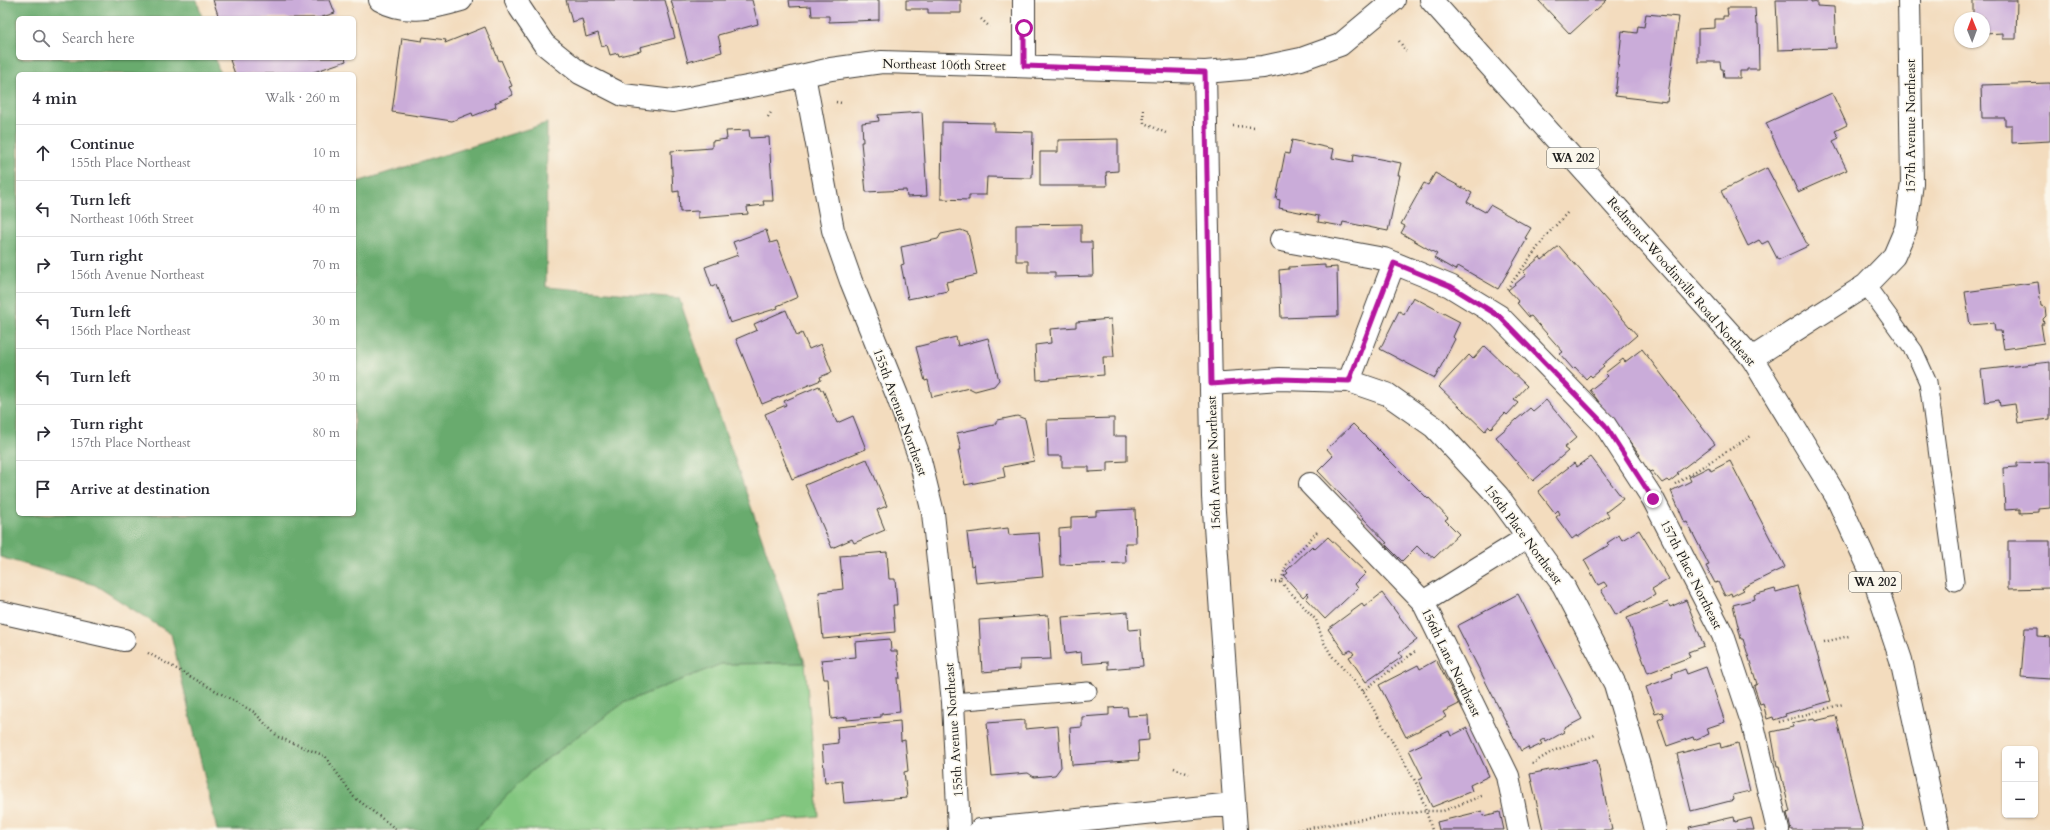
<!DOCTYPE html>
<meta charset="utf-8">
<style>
:root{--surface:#fff;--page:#f2f2f3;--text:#2b2b33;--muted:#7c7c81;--line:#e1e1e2}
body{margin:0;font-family:Cardo,serif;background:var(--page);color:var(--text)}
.controls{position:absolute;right:12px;bottom:12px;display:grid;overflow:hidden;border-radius:6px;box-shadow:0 1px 3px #0004}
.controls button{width:36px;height:36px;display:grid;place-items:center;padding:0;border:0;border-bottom:1px solid var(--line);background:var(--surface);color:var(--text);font:20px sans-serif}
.compass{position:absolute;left:1954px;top:12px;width:36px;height:36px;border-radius:50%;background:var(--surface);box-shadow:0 1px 3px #0004;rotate:359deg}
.stop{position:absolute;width:12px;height:12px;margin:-9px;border:3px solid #b5179e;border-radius:50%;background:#fff}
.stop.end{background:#b5179e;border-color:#fff;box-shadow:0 1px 4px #0008}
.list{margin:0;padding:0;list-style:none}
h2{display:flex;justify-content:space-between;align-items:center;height:52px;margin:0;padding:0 16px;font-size:17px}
h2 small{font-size:13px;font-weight:400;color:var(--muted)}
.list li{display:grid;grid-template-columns:26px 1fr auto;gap:12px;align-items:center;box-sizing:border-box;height:56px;padding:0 16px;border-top:1px solid var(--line)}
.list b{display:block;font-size:15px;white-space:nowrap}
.list p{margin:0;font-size:13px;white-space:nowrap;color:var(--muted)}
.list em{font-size:13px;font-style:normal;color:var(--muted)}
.icon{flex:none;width:22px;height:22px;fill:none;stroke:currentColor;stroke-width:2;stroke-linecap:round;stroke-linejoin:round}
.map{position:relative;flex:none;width:2050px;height:830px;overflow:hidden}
.search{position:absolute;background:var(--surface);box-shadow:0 1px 3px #0004;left:16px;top:16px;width:340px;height:44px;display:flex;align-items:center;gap:10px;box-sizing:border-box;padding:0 14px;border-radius:6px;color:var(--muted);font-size:15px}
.panel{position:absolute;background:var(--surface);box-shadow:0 1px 3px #0004;left:16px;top:72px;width:340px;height:444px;border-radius:6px}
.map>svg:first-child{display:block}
.green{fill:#82c67f;stroke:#4f714e}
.forest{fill:#69ab6e;stroke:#426445}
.building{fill:#caacd9}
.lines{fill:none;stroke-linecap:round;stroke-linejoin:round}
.lane-casing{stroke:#3c3934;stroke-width:19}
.street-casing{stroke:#3c3934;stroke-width:24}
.primary-casing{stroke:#3c3934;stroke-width:24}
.path{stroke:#3c3934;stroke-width:2.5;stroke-dasharray:1 3;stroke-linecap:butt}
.lane{stroke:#fff;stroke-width:17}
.street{stroke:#fff;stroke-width:22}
.primary{stroke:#fff;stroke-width:22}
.route{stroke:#b5179e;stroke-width:5}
.labels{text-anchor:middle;stroke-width:3;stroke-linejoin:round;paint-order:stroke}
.shield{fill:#fbf7ec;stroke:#5f5e5a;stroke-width:1}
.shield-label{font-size:12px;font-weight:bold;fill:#1c1c1c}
.street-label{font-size:13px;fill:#1c1c1c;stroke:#fbf7ec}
</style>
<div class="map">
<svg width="2050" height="830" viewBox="0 0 2050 830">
<rect width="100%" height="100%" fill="#fbf7ec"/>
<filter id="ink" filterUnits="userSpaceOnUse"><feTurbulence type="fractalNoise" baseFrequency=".025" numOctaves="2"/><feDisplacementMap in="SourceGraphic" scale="8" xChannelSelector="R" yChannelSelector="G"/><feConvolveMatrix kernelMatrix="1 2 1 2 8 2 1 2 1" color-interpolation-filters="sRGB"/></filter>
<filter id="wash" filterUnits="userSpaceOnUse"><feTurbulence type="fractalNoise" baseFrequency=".012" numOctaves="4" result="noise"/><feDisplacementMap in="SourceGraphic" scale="16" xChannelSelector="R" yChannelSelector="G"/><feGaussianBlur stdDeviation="0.9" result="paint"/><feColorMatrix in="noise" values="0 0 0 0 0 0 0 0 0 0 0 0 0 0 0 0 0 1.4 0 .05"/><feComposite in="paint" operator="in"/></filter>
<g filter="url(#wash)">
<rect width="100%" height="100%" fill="#f3dcbe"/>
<path class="green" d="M805 663 819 816 667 830H475L531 771 625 702 721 664Z"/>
<path class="forest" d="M0 0H197L202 18H18V58H215L220 74H18V514H354V183L547 123 546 287 679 298 805 663 721 664 625 702 531 771 475 830H217L171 634 95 585 0 557Z"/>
<g id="blocks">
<path class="building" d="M213 0H330L335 13 319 18H219Z
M566 0H665L675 38 640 47 641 51 619 56 618 53 610 55 607 45 602 47 598 33 586 37 582 19 572 22Z
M671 0H752L758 24 718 35 722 52 688 62Z
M789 0H879V20L829 22V16H812L811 6 790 7Z
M906 0H961V13H928V9H906Z
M1538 0H1607L1570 34Z
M1776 0H1811V2L1817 1V6L1834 7 1836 48 1778 50Z
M1973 0H2017L2016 39H2003V33L1984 34V18H1973Z
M1727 8H1755L1756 24H1758L1759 69H1747V71H1740V78H1724L1723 69H1721L1720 62H1698V29L1715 28V19H1723V16H1728Z
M1646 14 1679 17 1667 102 1615 96 1622 31 1637 33 1638 26 1644 27Z
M485 27 499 61 501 60 512 86 509 87 513 95 495 103 496 107 473 116 472 113 452 121 392 112 402 38 422 41 423 37 446 40 445 43Z
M236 58H345L346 61 308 74H235L230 60Z
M2050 83V141L2012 143V125H2005V118H1982L1981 85Z
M1832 93 1847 125 1835 131 1839 138 1833 141 1847 170 1798 192 1766 123Z
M922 112 927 196 907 197 906 190 866 192 861 142H863L862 123 879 121 878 115Z
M942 122 994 123V131L1033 132 1032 178 987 177 986 195H969V200L941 199Z
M749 130 750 138 769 137 773 201H763L764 205 747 207 748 214 698 218V211L680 212 679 191 673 192 671 151 712 148V141L727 139 726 131Z
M1118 139V171L1106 172 1107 186H1040V152H1058V140Z
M1292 140 1334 149 1332 158 1353 162 1354 154 1401 163 1398 175H1400L1388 231 1343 222 1342 226 1318 222 1319 216 1279 208 1280 200 1276 199 1285 153 1289 154Z
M1767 168 1808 246 1778 260 1768 241 1762 244 1759 240 1748 246 1721 191Z
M1435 173 1472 193 1467 202 1485 212 1490 205 1531 228 1525 238 1527 239 1498 289 1458 266 1455 270 1434 258 1437 254 1401 233 1405 226 1401 224 1424 183 1428 185Z
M1081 224V242H1092L1093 276 1055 277V272H1028V261H1016V225Z
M766 230 770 243 777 241 798 297 777 306 778 308 730 323 716 285 712 287 705 267 738 255 733 242Z
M961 230 968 233 977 275 946 282 948 291 908 299 901 265 904 264 901 247 938 239 941 234Z
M1559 246 1637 335 1602 365 1604 367 1592 377 1590 375 1586 379 1575 367 1573 369 1560 354 1563 352 1531 316 1529 317 1517 303 1519 302 1508 290 1526 275 1523 272 1540 257 1542 260Z
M1325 265V268L1337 267 1338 316 1281 318 1279 270 1289 269V267Z
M2038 282 2041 306 2045 307 2046 316 2043 319 2044 324H2041L2044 343 2004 349 2001 331H1995L1994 323 1970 325 1965 292Z
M1413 297 1460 322 1453 337 1455 339 1435 378 1380 349 1399 311 1404 314Z
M786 310 797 336 802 333 809 349 821 344 832 372 820 377 821 380 762 404 736 339 757 330 754 324Z
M1111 319 1114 357H1103L1104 375 1037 380 1035 345 1051 343 1050 329 1076 327V322Z
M956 337 958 346 988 338 999 380 994 386 975 391 969 388 932 397 928 380 925 381 916 347Z
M1485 346 1527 386 1514 400 1518 403 1507 415 1505 413 1491 428 1489 426 1485 431 1439 387 1469 355 1473 359Z
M1642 349 1715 444 1677 473 1679 474 1669 482 1667 480 1662 483 1652 471 1649 472 1638 457 1640 455 1611 417 1598 404 1599 402 1590 390 1608 376 1605 373 1623 359 1625 362Z
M2050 362V419L2018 423 2015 404 2000 406 1999 400 1985 402 1981 370Z
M819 386 821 390H823L837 423 853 416 866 449 792 479 765 414 786 405 784 401Z
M1546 400 1577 437 1564 448 1568 451 1533 481 1496 437 1530 408 1533 411Z
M1017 416 1025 419 1034 461 1003 467 1005 477 965 485 958 450H961L957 433 994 425 998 420Z
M1114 418V436H1127V461L1108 462V471L1089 472V467H1062V456H1048L1047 420Z
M1353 424 1428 499 1429 498 1448 518 1445 520 1459 534 1434 558 1427 552 1425 554 1417 546 1402 561 1385 544 1387 543 1318 471 1333 456 1327 449Z
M1591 457 1623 499 1606 512 1609 516 1578 537 1577 535 1572 539 1556 517 1560 514 1558 510 1555 513 1538 491 1574 463 1577 467Z
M867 459 887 506 877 510 885 530 854 543 852 539 832 548 805 485Z
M1730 461 1785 567 1742 588 1744 590 1732 596 1731 593 1725 596 1718 582 1715 583 1706 566 1709 565 1687 522 1685 523 1671 491 1691 481 1689 477 1709 467 1711 471Z
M2050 462V508L2039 509V512L2020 513V509L2005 510 2003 468 2017 467V463Z
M1135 509 1136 543H1125L1126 563 1060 565 1059 529 1071 528V517L1096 516V511Z
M1008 528 1009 535 1039 533 1043 577 976 583 974 565 971 566 967 533Z
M1639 530 1669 579 1652 589 1655 595 1641 603 1640 601 1616 615 1601 590 1607 586 1604 582 1598 585 1584 560 1609 545 1607 543 1619 535 1622 540Z
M1328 537 1366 573 1355 584 1358 588 1325 619 1306 599 1309 595 1307 593 1303 597 1284 576 1288 573 1286 571 1312 546 1315 549Z
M2008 541H2050V588L2008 589Z
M887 552 889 579H895L897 605H893L895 632 823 639 819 592 843 589 840 556Z
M1797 586 1831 701 1785 714 1786 716 1774 720 1773 717 1767 719 1763 703 1760 704 1754 686 1757 684 1743 639H1741L1733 605 1755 599 1754 595 1775 589 1776 592Z
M1382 593 1417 640 1399 653 1402 657 1366 682 1349 657 1354 654 1351 650 1345 653 1328 629 1362 604 1364 607Z
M1518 594 1582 719 1563 729 1564 732 1546 742 1544 739 1540 741 1542 744 1529 750 1528 747 1521 751 1457 626Z
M1686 600 1704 646 1688 652 1690 657 1648 673 1627 618 1668 602 1670 607Z
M1128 612 1129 630 1140 629 1143 666 1108 669V662L1082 664 1081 652 1065 654 1062 617Z
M1048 615 1051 659 1020 660V669L982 672 979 620Z
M2025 628H2038V636L2050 637V679L2021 677Z
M890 639 891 651H897L900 678H897L900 712 881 714V717L847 720V717L831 719 828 679H824L821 660 856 657 855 642Z
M1436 660 1459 704 1443 712 1446 717 1406 737 1379 685 1418 665 1420 669Z
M1706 667 1725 722 1707 728 1709 734 1694 740 1693 737 1667 746 1658 720 1664 717 1662 712 1655 714 1646 687 1673 677 1672 674 1685 669 1687 674Z
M1127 707 1128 716 1148 715 1149 740 1138 741 1139 760 1072 765 1070 728 1082 727V717L1109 715V708Z
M1836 716 1863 830H1791L1787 813 1790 812 1779 766H1777L1771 732 1793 727 1792 723 1814 718 1815 721Z
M1025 720V729L1058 726 1061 767 1055 775 1034 777 1028 773 992 776 987 723Z
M900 721 901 741 905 740 908 771 904 772 907 798 844 803 842 781 825 783 822 745 838 743 837 727Z
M1467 728 1489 776 1470 785 1472 791 1432 807 1419 780 1423 778 1409 750 1449 731 1451 736Z
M1720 743 1721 748 1738 743 1750 791 1733 795 1734 800 1691 811 1677 754Z
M1597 760 1612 830H1543L1530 774Z
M1482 811 1483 816 1500 812 1504 830H1439L1437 822Z
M1734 817 1735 822 1751 818 1754 830H1690L1689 827Z"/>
</g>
</g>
<g filter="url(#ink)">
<use href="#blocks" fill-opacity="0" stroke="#3c3934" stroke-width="1"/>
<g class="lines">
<g class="lane-casing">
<path id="lane" d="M1866 285 1914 351 1928 382 1955 582
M953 702 1088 691"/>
</g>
<g class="street-casing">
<path id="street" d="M380 0C406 15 434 8 461 0
M516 0 520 8 544 44 580 73 623 95 673 101 779 81 831 69 882 62 1205 72 1263 67 1301 59 1340 45 1394 0
M1024 0V66
M1205 72 1213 497 1236 830
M804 75 833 230 851 281 897 395 919 456 933 513 953 702 959 830
M1281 240 1384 259 1450 286 1499 316 1605 425 1653 499 1723 635 1753 725 1778 830
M1752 358 1866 285 1894 256 1906 228 1912 183 1909 0
M1349 381 1394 263
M1211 384 1280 379 1349 381 1387 394 1434 427 1498 496 1563 585 1615 684 1640 769 1655 830
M1310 484 1423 602 1508 776 1519 830
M1423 602 1528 537
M0 612 124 640
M980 830 1233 804"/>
</g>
<g class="primary-casing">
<path id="primary" d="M1431 0 1752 358 1836 496 1873 576 1901 660 1938 830"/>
</g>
<path class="path" d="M981 19 990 27
M1399 41 1406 51
M836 102 842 103
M1143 110 1144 123 1168 134
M768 117 772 111
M1233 126 1256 127
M1507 289 1547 235 1568 212
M1675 484 1751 436
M1271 582H1281L1286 565 1318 531
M1281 582 1316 620 1323 641 1332 656 1363 691 1418 786 1432 830
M1824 642 1849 636
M148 653 254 712 278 737 325 756 354 797 397 830
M1363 691 1417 650
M1779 722 1843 704
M1532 764 1553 751 1595 735
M1174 768 1189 774
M1297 830 1375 817 1427 811H1443L1484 795"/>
<use href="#lane" class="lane"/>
<use href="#street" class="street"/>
<use href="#primary" class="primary"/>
</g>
</g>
<g class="lines" filter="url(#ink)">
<path class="route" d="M1024 28V66L1205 72 1211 384 1280 379 1349 381 1394 263 1450 286 1499 316 1605 425 1653 499"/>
</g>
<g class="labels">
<g class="shield">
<rect x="1547" y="148" width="52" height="20" rx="3"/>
<rect x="1849" y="572" width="52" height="20" rx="3"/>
</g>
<g class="shield-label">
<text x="1573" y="162">WA 202</text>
<text x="1875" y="586">WA 202</text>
</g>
<g class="street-label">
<text transform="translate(944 64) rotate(1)" y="5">Northeast 106th Street</text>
<text transform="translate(1910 126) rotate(-90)" y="5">157th Avenue Northeast</text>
<text transform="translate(1682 281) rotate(49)" y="5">Redmond-Woodinville Road Northeast</text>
<text transform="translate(901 412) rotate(70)" y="5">155th Avenue Northeast</text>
<text transform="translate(1213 463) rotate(-92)" y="5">156th Avenue Northeast</text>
<text transform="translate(1524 534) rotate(53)" y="5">156th Place Northeast</text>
<text transform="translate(1692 574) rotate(63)" y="5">157th Place Northeast</text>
<text transform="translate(1452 662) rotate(64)" y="5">156th Lane Northeast</text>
<text transform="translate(953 730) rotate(-94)" y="5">155th Avenue Northeast</text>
</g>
</g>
</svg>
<div class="controls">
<button>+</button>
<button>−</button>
</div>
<svg class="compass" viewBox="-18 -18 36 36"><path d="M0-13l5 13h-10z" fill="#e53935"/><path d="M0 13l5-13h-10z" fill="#7c7c81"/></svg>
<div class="stop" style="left:1024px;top:28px"></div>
<div class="stop end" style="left:1653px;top:499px"></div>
<div class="search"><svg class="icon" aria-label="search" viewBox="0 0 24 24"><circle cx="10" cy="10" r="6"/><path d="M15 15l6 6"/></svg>Search here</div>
<section class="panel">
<h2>4 min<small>Walk · 260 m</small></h2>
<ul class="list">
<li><svg class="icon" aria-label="ahead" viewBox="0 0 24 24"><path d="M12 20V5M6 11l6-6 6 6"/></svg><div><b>Continue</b><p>155th Place Northeast</p></div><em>10 m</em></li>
<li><svg class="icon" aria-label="left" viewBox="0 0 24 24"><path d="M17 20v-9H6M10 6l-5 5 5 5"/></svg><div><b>Turn left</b><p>Northeast 106th Street</p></div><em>40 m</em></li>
<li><svg class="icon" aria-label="right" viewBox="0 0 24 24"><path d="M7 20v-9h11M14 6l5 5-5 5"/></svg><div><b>Turn right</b><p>156th Avenue Northeast</p></div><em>70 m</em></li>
<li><svg class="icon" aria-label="left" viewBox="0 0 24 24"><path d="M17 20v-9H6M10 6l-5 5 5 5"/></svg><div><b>Turn left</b><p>156th Place Northeast</p></div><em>30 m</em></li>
<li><svg class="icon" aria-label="left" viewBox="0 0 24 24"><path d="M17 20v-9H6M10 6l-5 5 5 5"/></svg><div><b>Turn left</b></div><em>30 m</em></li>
<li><svg class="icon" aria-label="right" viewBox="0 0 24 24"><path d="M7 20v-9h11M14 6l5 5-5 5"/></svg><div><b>Turn right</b><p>157th Place Northeast</p></div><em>80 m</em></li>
<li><svg class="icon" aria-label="arrive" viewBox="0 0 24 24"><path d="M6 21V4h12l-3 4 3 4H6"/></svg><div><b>Arrive at destination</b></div></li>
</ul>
</section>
</div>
